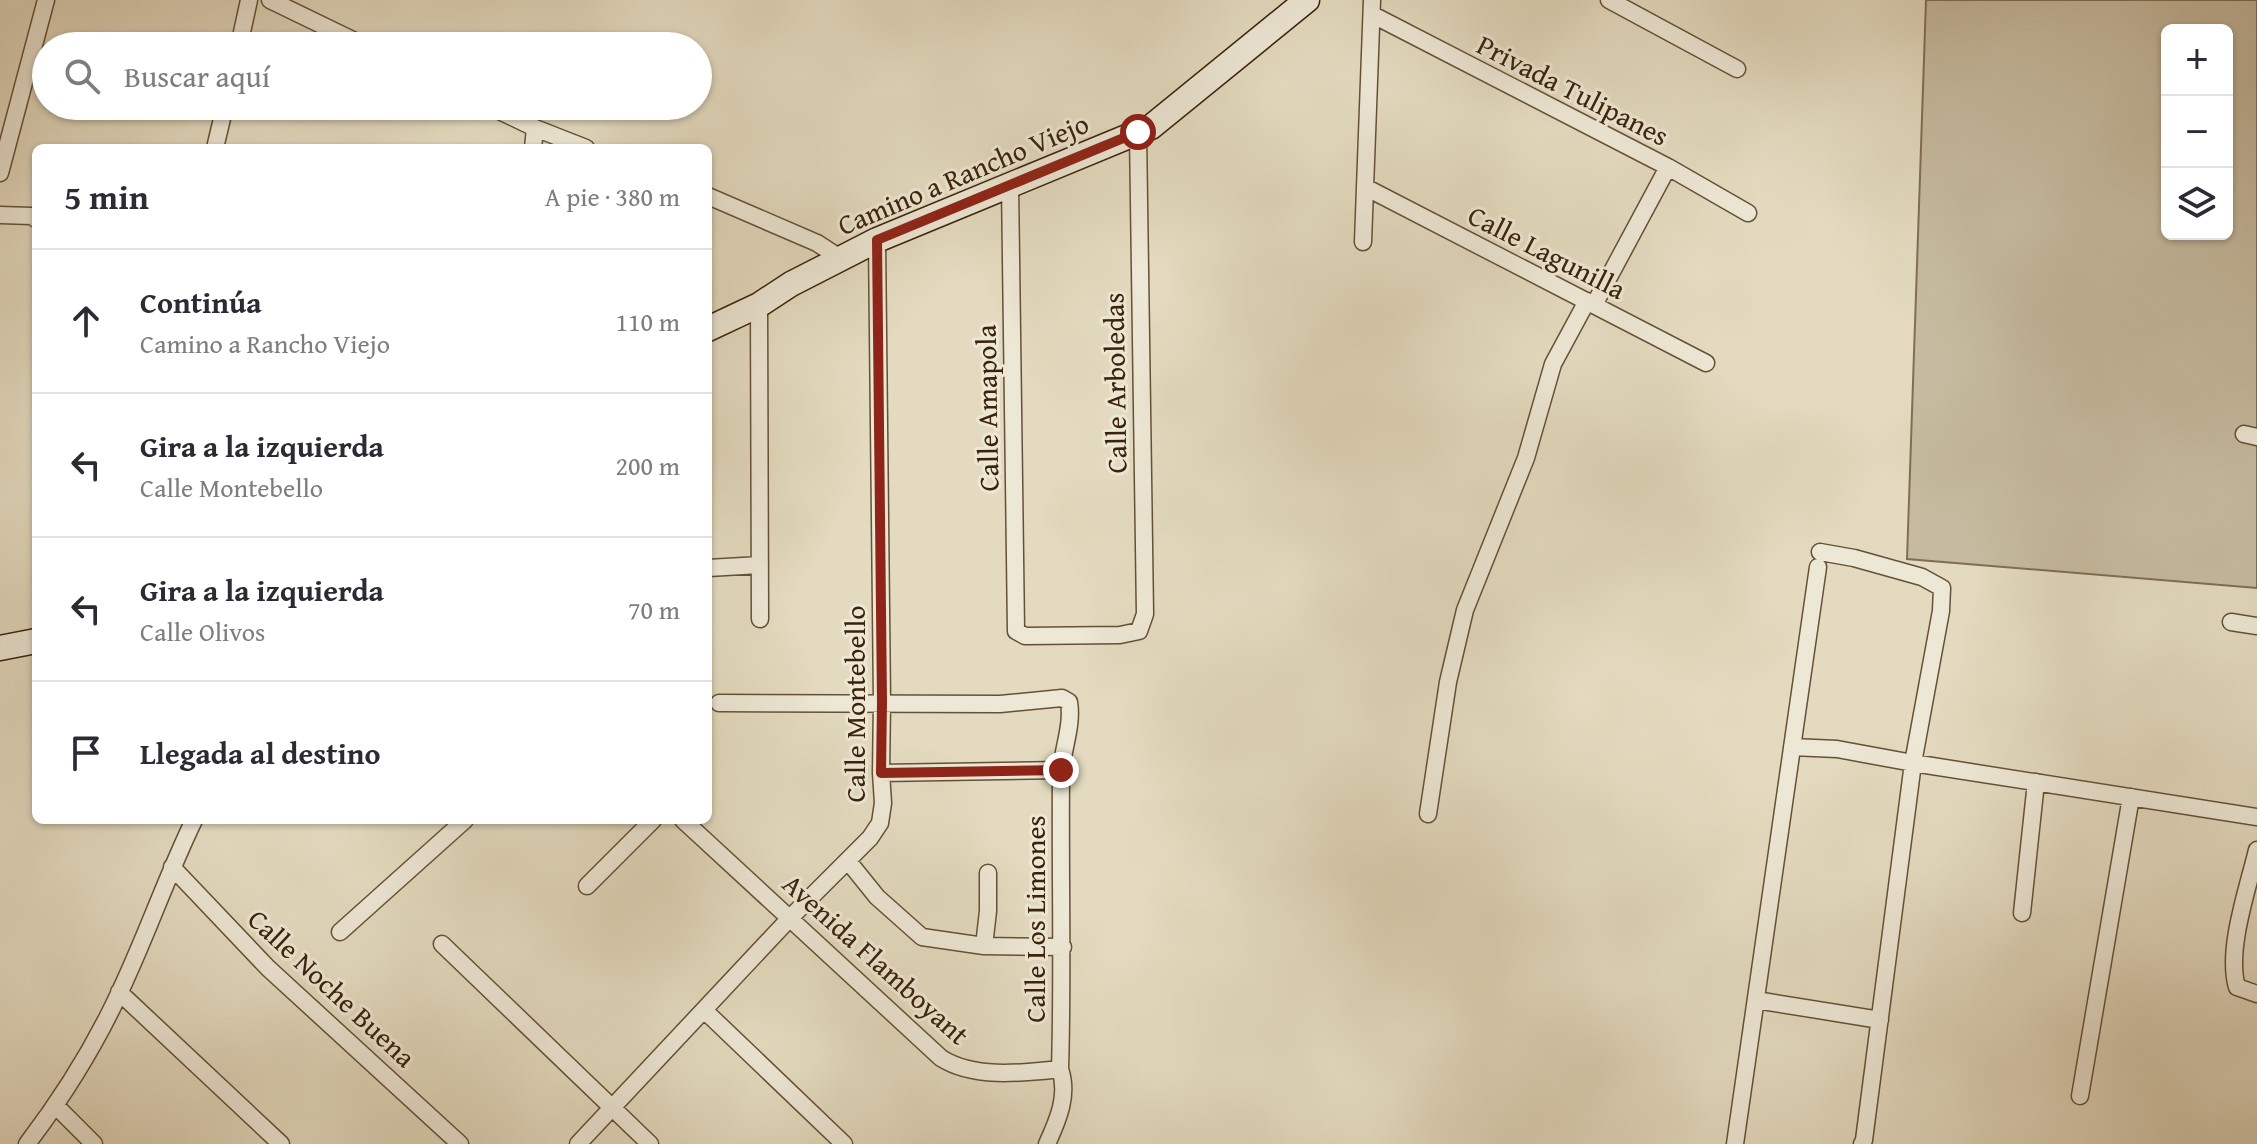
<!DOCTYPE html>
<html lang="es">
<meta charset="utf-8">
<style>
:root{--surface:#fff;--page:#f7f7f7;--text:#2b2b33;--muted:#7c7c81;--line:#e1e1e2}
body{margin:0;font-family:"Gentium Book Plus",serif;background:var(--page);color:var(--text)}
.controls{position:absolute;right:24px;top:24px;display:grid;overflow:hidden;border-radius:12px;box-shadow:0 2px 6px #0004}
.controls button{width:72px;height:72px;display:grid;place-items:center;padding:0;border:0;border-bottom:2px solid var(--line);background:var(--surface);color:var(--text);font:40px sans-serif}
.stop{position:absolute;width:24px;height:24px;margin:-18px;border:6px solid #8f2418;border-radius:50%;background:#fff}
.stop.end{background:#8f2418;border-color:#fff;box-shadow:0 2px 8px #0008}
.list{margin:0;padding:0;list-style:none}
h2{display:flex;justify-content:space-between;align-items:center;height:104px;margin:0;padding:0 32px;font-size:34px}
h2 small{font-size:26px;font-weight:400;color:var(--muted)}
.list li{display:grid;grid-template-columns:52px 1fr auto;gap:24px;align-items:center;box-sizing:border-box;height:144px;padding:0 32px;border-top:2px solid var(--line)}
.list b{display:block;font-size:30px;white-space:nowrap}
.list p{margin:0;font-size:26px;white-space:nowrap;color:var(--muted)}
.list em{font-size:26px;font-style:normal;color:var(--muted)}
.icon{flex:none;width:44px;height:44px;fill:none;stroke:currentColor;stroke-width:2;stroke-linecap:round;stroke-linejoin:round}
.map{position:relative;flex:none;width:2257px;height:1144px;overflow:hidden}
.search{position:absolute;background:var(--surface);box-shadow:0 2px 6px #0004;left:32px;top:32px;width:680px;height:88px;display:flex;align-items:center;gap:20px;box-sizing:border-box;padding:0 28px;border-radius:44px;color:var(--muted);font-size:30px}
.panel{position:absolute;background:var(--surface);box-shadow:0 2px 6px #0004;left:32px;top:144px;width:680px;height:680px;border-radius:12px}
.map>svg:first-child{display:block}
.green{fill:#c6bba0;stroke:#806f54;stroke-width:2;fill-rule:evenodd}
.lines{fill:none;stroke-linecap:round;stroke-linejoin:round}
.street-casing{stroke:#655136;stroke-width:19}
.secondary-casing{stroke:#3b2309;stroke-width:27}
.street{stroke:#ede7d5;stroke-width:16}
.secondary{stroke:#ede7d5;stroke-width:24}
.route{stroke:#8f2418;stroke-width:10}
.labels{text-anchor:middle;stroke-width:6;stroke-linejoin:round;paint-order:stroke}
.street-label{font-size:28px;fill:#3b2309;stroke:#ede7d5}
</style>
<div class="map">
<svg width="2257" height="1144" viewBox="0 0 2257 1144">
<rect width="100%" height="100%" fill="#e3dabf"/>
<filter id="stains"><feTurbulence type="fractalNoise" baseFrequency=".0025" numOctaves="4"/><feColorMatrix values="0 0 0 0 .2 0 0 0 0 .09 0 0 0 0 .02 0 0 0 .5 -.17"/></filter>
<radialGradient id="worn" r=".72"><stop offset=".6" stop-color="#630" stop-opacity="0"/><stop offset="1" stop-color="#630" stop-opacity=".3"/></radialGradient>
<path class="green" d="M1926 0H2257V588L1907 559ZM2167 30H2227V234H2167Z"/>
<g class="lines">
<g class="street-casing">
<path id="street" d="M270 0 365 46
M1609 0 1737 69
M1373 15 1668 167 1748 213
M239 46 249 0
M489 106 535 128 586 148
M215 148 225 106
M533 148 535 128
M0 173 46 0
M1010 184 1016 631 1025 636 1120 635 1139 631 1145 614 1138 132
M1365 187 1706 363
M708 196 817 243 840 258
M0 215 32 216 36 219
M1363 242 1372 0
M759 305 760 619
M1594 305 1668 167
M2244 434 2257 437
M1820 552 1854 558 1922 577 1942 588 1941 611 1913 763 1864 1140 1862 1144
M708 568 760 565
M2231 622 2257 626
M719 703 1000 704 1062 698 1069 702C1073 726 1062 750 1061 774 1060 873 1063 971 1060 1069 1069 1095 1058 1120 1047 1144
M1792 747 1837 749 1913 763 2257 817
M881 773 1061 770
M1428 814 1448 682 1465 610 1526 458 1553 364 1587 301
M683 820 941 1058C974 1079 1022 1073 1060 1069
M2257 850C2248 888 2226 950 2237 987L2257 994
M848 861 877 897 922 937 984 946 1063 947
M172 867 268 968 460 1144
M587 886 653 820
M2022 913 2036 782
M340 932 465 820
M442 944 650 1144
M984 946 988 911V873
M119 992 281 1144
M1756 1000 1880 1020
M704 1010 844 1144
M2080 1096 2131 797
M56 1106 94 1144
M27 1144C59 1102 92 1050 115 1002 144 943 165 880 194 820
M578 1144 790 918 870 838 880 823 883 803 881 773 882 702 877 240
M1735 1144 1818 567"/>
</g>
<g class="secondary-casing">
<path id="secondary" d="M708 329 759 305 791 284 877 240 1151 127 1307 0
M0 648 36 641"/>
</g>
<use href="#street" class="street"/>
<use href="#secondary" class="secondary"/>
</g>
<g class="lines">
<path class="route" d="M1061 770 881 773 882 702 877 240 1138 132"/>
</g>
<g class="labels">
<g class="street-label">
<text transform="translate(1573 90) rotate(27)" y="10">Privada Tulipanes</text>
<text transform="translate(963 174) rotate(-23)" y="10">Camino a Rancho Viejo</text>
<text transform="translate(1547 252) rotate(27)" y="10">Calle Lagunilla</text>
<text transform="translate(1115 383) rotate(-91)" y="10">Calle Arboledas</text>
<text transform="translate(987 408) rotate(-91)" y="10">Calle Amapola</text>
<text transform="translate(855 704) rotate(-90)" y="10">Calle Montebello</text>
<text transform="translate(1035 919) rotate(-90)" y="10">Calle Los Limones</text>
<text transform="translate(876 959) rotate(42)" y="10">Avenida Flamboyant</text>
<text transform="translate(332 988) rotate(43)" y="10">Calle Noche Buena</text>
</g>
</g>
<rect width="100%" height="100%" filter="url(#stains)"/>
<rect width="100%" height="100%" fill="url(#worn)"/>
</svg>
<div class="controls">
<button>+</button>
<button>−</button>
<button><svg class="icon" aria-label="layers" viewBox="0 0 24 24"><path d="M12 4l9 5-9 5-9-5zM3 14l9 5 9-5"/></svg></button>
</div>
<div class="stop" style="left:1138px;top:132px"></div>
<div class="stop end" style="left:1061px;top:770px"></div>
<div class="search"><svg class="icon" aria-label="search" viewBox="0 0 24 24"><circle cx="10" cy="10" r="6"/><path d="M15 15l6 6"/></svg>Buscar aquí</div>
<section class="panel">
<h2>5 min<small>A pie · 380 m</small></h2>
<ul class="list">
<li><svg class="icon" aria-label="ahead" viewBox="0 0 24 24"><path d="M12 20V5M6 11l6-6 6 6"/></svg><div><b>Continúa</b><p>Camino a Rancho Viejo</p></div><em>110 m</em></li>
<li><svg class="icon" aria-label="left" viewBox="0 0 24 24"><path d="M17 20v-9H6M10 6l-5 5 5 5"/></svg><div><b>Gira a la izquierda</b><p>Calle Montebello</p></div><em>200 m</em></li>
<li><svg class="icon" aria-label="left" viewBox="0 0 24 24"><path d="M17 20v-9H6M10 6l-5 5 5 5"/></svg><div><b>Gira a la izquierda</b><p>Calle Olivos</p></div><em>70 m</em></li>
<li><svg class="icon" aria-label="arrive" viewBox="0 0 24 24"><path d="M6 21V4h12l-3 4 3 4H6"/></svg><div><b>Llegada al destino</b></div></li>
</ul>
</section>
</div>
